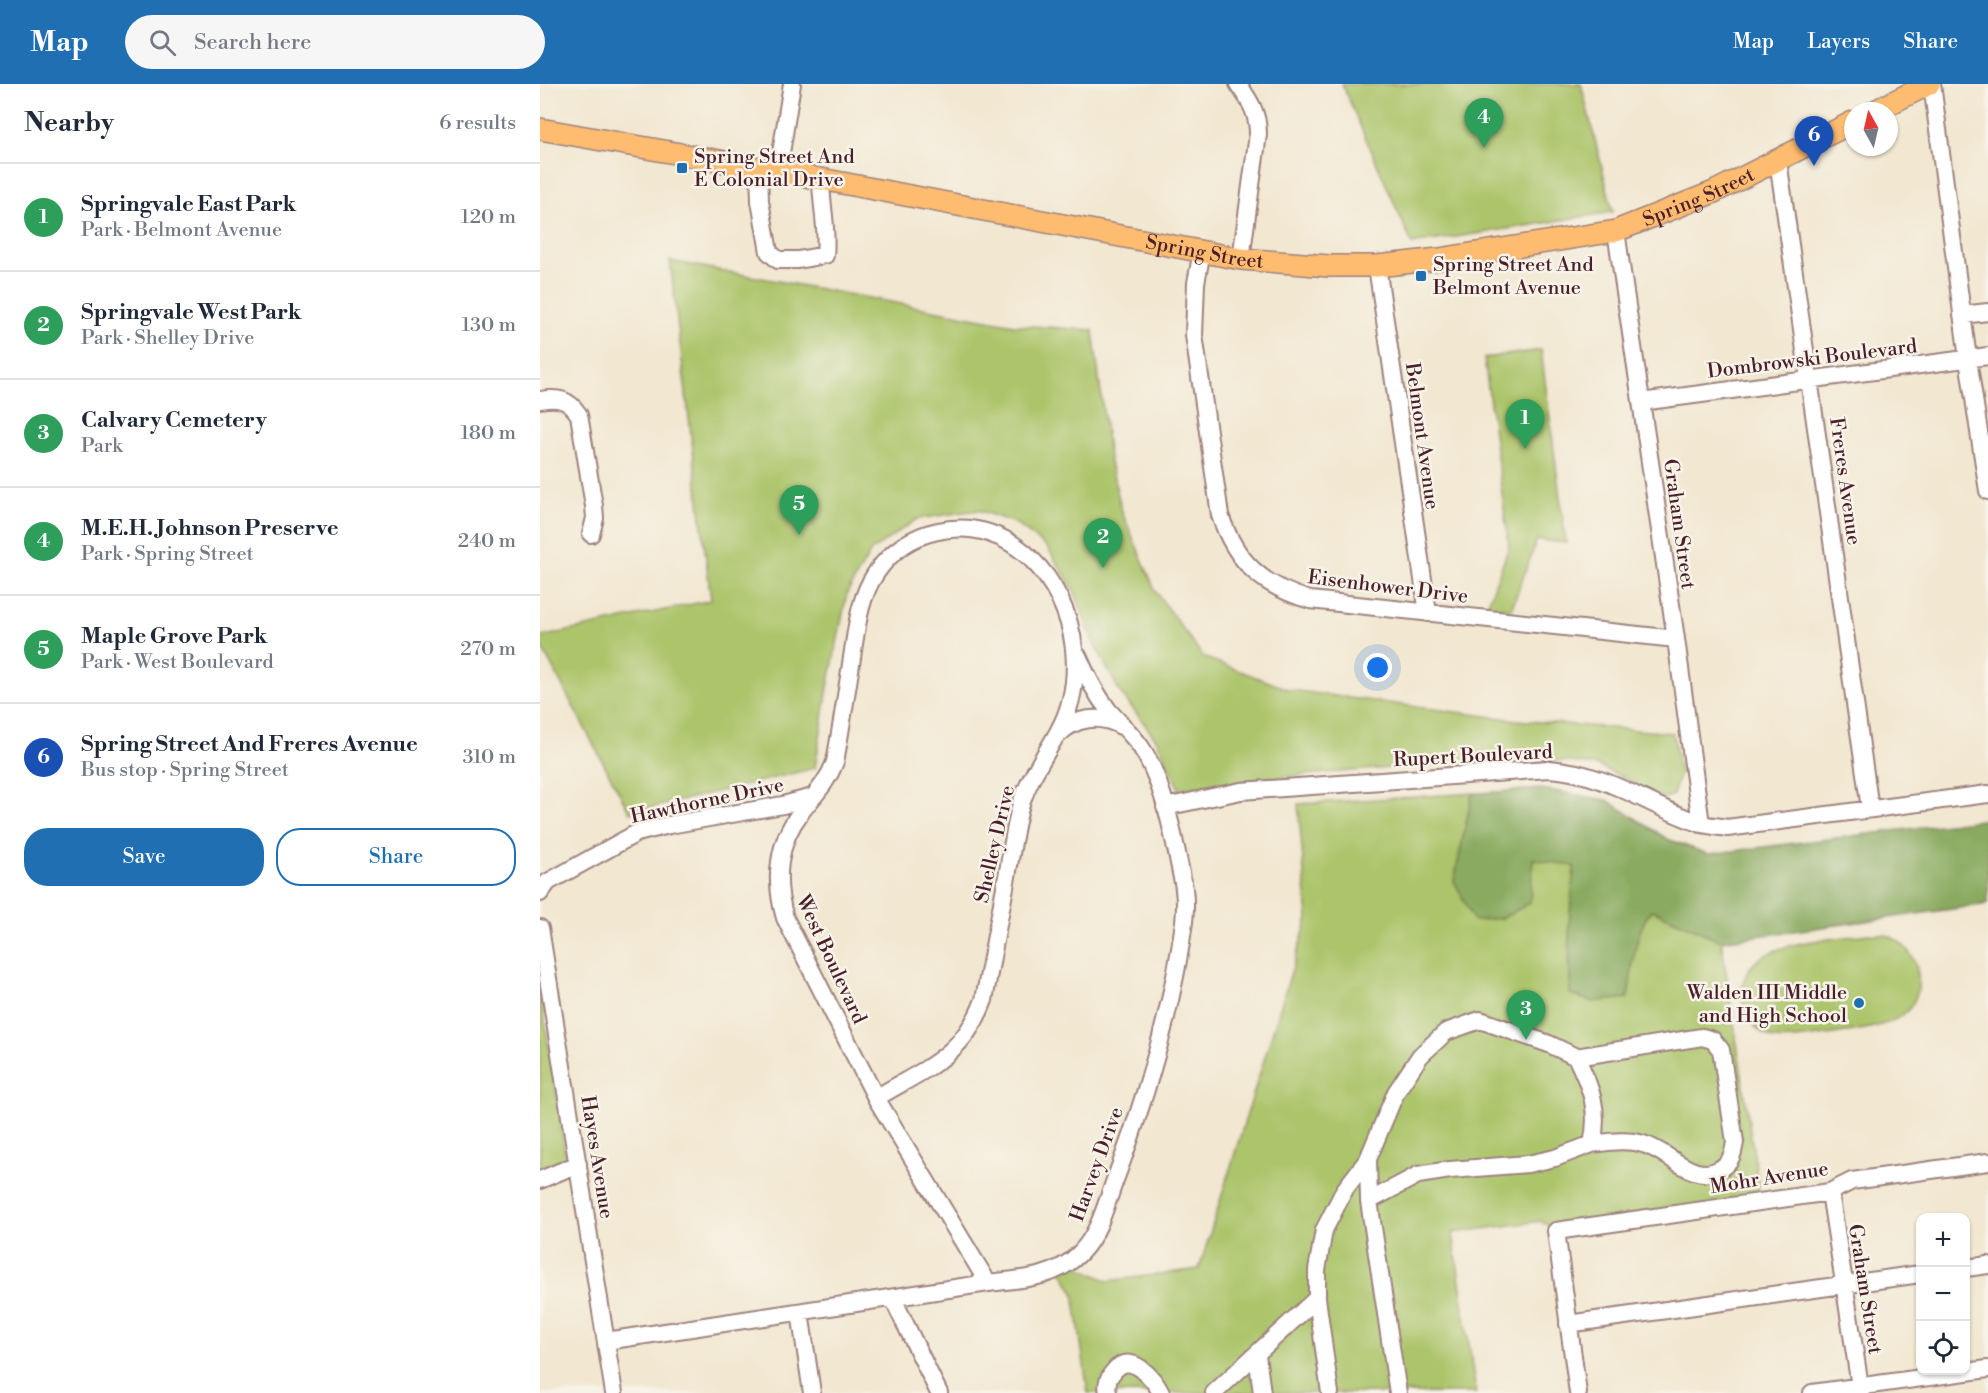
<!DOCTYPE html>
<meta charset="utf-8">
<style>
:root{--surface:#fff;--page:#f6f6f7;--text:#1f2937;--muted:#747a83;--line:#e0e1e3;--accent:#1f6fb2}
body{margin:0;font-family:"Libre Bodoni",serif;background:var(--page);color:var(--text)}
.controls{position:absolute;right:18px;bottom:18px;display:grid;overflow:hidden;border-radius:12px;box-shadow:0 2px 4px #0004}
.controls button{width:54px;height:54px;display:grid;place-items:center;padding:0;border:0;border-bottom:2px solid var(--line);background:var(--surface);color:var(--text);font:30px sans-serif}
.compass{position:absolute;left:1304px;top:18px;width:54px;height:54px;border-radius:50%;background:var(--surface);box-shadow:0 2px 4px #0004;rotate:352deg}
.you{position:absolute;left:838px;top:584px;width:21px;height:21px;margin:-15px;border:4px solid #fff;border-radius:50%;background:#1a73e8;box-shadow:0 0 0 9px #1a73e833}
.badge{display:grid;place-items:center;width:39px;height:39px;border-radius:50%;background:var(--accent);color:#fff;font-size:20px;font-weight:700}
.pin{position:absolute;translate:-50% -50px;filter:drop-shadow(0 2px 3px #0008)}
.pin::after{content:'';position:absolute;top:32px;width:21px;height:18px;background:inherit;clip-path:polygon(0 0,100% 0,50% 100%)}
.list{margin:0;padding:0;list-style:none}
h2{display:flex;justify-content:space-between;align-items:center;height:78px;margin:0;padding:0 24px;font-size:26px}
h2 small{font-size:20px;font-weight:400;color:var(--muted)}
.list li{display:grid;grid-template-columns:39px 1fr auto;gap:18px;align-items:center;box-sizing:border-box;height:108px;padding:0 24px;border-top:2px solid var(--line)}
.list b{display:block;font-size:22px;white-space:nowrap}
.list p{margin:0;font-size:20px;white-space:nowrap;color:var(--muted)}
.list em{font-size:20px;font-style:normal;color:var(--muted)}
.actions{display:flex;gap:12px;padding:18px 24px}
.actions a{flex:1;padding:14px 0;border:2px solid var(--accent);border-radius:24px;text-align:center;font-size:21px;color:var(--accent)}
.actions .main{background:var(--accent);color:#fff}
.icon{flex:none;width:33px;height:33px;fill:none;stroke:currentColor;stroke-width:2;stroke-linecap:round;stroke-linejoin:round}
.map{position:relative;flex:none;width:1448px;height:1309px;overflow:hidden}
header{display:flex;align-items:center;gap:36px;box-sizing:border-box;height:84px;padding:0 30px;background:var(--accent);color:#fff}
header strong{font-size:28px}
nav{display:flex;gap:33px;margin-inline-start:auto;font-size:21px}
.search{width:420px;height:54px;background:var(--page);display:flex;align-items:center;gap:15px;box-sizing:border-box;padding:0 21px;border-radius:33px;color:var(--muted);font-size:22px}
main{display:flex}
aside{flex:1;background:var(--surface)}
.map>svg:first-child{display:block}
.green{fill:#acc56b;stroke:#7b724b;stroke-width:1.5}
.forest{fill:#89aa5f;stroke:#6a6445;stroke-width:1.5}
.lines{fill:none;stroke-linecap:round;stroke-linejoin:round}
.minor-casing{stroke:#9e837e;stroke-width:20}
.major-casing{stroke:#9e837e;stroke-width:24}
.minor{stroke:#fff;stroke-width:16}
.major{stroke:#fdbc70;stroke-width:21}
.poi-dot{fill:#1f6fb2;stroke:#f7f3e8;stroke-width:2}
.labels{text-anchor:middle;stroke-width:5;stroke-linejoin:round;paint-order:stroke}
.poi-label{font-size:20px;fill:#4a1f2b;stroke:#f7f3e8;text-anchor:start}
.street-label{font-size:20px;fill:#4a1f2b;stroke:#f7f3e8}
</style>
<header>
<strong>Map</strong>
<div class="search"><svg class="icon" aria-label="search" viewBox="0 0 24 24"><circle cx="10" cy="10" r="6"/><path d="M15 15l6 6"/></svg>Search here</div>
<nav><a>Map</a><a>Layers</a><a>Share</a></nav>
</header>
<main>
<aside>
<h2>Nearby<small>6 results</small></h2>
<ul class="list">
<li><span class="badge" style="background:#2e9e5b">1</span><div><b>Springvale East Park</b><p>Park · Belmont Avenue</p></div><em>120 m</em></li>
<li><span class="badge" style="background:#2e9e5b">2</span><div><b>Springvale West Park</b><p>Park · Shelley Drive</p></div><em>130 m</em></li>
<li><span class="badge" style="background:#2e9e5b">3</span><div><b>Calvary Cemetery</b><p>Park</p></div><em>180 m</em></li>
<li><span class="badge" style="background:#2e9e5b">4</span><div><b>M.E.H. Johnson Preserve</b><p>Park · Spring Street</p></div><em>240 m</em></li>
<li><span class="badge" style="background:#2e9e5b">5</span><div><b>Maple Grove Park</b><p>Park · West Boulevard</p></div><em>270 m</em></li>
<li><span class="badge" style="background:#1a4fb4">6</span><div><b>Spring Street And Freres Avenue</b><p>Bus stop · Spring Street</p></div><em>310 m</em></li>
</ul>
<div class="actions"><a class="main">Save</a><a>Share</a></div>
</aside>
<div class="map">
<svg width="1448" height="1309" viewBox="0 0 1448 1309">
<rect width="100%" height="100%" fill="#f7f3e8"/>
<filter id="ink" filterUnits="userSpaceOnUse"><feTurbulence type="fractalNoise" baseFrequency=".0167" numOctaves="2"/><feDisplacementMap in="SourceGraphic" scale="12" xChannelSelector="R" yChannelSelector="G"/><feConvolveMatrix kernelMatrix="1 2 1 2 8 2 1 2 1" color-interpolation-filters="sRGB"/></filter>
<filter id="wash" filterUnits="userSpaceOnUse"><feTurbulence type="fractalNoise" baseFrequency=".008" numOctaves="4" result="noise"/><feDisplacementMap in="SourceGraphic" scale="24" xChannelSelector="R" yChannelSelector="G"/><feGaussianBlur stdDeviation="1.35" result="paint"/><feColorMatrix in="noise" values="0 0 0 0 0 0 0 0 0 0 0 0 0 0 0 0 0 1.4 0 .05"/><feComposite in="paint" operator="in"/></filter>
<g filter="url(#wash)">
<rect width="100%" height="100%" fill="#f2e7d0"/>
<path class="green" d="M802 0H1041L1073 128 872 160Z
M130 177 474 241 553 246 569 374 582 428 616 508 663 573 750 606 976 636 1133 649 1140 689 1133 711 1126 714 1115 712 1087 695 1058 682 1024 677 972 674 762 691 639 705 616 655 580 608 552 556 534 506 507 463 475 439 438 426 377 435 331 467 307 509 288 603 275 684 90 729 0 560V553L171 516Z
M1001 266 1026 459 997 456 971 526 947 522 969 463 944 274Z
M1002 705 1067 716 1127 755 1168 770 1221 1117 1016 1147 1001 1137 913 1149 936 1309H548L534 1209 520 1184 530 1178 568 1197 659 1185 768 834 758 720Z
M1328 850C1333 851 1341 850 1346 851 1380 862 1391 911 1361 932 1342 946 1296 949 1273 953 1261 954 1244 958 1232 954 1198 941 1190 893 1222 873 1249 856 1296 855 1328 850Z
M0 904 26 1075 0 1085Z"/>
<path class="forest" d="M1002 705 1067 716 1127 755 1168 770 1448 735V820L1181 857 1112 826C1094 846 1092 888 1088 914L1052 918 1030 910 1029 842 1034 782 993 775 990 819 963 834 934 837 914 797 932 710Z"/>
</g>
<g filter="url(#ink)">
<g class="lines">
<g class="minor-casing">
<path id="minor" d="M698 0C710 17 718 29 718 50L701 175
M1392 0 1428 275 1448 407
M1238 76 1330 725
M219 84 220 117 229 168 238 176H258L285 171C288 146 281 121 281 95
M238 88 252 0
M1076 147 1136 555 1161 740
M662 167 656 199 654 251 680 431C696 478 722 502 770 516L1136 555
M837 182 888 529
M1422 231 1448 228
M0 316C18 313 29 315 39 331L54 422 55 434 51 450
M1101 318 1448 272
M518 651C535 633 560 630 581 642
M625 723 701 707 1009 685C1068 689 1106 721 1159 739 1168 742 1178 742 1187 744L1448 710
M0 809 8 798 97 749 129 741 243 721 273 713
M0 844 74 1309
M1036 973 1162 953 1173 956 1181 966 1195 1058C1193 1071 1191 1078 1180 1085 1153 1101 1128 1066 1103 1060 1087 1055 1069 1058 1052 1060
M336 1014C384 985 423 973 444 916 452 873 460 830 468 787 472 765 475 742 481 720 489 694 505 672 518 648 532 623 537 594 534 565 527 497 471 431 398 447 373 452 351 467 336 489 318 515 316 550 311 580 306 612 301 645 295 678 287 699 275 710 261 728 237 759 234 797 245 834L336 1014 448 1199
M0 1096 38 1080
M1290 1108 1321 1309
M829 1117 858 1309
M1426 1184 1448 1181
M777 1214 790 1309
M353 1215 399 1309
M260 1228 272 1309
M1028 1240 1380 1190
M66 1257 448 1199C481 1195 515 1195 540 1169 559 1150 566 1120 575 1096 605 1016 633 923 644 838 646 822 645 805 641 789 634 753 623 699 604 668 595 652 581 641 569 627 556 610 546 591 538 572
M717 1271 722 1309
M568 1309C566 1300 568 1293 574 1287 590 1266 614 1294 621 1309
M674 1309 777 1214V1186L784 1146 805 1105 828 1075 856 1008 880 972 906 948 940 936 1009 960 1036 973C1051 1003 1060 1026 1052 1060L1015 1074 988 1080 910 1086 878 1091 829 1117 828 1075
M1038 1309 1016 1147 1290 1108 1312 1097 1448 1078
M1272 1309 1448 1285"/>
</g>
<g class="major-casing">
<g id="major">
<path d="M1335 27 1389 0"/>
<path id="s1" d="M0 45 281 95 701 175 789 182H837L899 175 1076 147 1174 108 1313 38"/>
</g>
</g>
<use href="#minor" class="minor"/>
<use href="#major" class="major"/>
</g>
</g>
<g class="poi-dot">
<rect x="136" y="78" width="12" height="12" rx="3"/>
<rect x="875" y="186" width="12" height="12" rx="3"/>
<circle cx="1319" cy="919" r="6"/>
</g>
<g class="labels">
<g class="poi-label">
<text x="154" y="79">Spring Street And<tspan x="154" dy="23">E Colonial Drive</tspan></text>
<text x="893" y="187">Spring Street And<tspan x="893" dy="23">Belmont Avenue</tspan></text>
<text x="1307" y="915" text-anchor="end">Walden III Middle<tspan x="1307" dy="23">and High School</tspan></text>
</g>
<g class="street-label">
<text dy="7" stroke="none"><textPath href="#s1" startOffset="1180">Spring Street</textPath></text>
<text dy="7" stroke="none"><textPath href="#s1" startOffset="676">Spring Street</textPath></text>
<text transform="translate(1272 274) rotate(-7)" y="7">Dombrowski Boulevard</text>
<text transform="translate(883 352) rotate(82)" y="7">Belmont Avenue</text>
<text transform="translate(1306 397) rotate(82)" y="7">Freres Avenue</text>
<text transform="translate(1140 440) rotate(82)" y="7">Graham Street</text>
<text transform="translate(848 502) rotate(7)" y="7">Eisenhower Drive</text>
<text transform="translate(933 671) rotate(-3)" y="7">Rupert Boulevard</text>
<text transform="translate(167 716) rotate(-12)" y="7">Hawthorne Drive</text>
<text transform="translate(454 760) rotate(-77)" y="7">Shelley Drive</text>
<text transform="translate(292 875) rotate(65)" y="7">West Boulevard</text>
<text transform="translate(58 1073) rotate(81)" y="7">Hayes Avenue</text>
<text transform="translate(556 1080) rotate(-70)" y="7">Harvey Drive</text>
<text transform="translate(1229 1093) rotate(-9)" y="7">Mohr Avenue</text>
<text transform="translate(1326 1205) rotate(81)" y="7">Graham Street</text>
</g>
</g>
</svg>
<div class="controls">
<button>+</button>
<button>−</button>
<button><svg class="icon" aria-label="locate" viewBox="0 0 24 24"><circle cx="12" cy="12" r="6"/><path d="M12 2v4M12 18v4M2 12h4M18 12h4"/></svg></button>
</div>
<svg class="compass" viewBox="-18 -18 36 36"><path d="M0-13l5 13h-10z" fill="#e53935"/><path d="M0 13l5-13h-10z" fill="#747a83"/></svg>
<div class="you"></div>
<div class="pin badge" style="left:985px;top:365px;background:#2e9e5b">1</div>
<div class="pin badge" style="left:563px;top:484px;background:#2e9e5b">2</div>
<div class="pin badge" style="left:986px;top:956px;background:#2e9e5b">3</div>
<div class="pin badge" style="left:944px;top:64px;background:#2e9e5b">4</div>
<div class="pin badge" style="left:259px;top:451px;background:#2e9e5b">5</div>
<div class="pin badge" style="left:1274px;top:82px;background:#1a4fb4">6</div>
</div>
</main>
